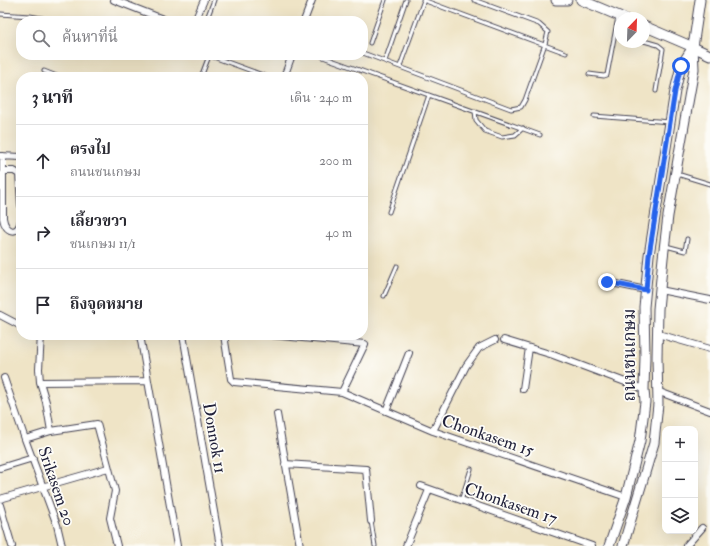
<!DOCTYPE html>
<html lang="th">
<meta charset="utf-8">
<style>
:root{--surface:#fff;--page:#f7f7f7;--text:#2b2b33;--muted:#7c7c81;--line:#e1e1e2}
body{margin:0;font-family:"IM FELL Double Pica","Noto Serif Thai",serif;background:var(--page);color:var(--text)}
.controls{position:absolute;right:12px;bottom:12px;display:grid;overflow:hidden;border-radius:8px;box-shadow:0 4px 16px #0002}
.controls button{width:36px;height:36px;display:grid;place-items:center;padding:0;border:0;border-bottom:1px solid var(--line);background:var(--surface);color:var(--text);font:20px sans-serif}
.compass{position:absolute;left:614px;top:12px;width:36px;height:36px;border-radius:50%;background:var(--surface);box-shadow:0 4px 16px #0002;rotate:23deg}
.stop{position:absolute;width:12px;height:12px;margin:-9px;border:3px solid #2563eb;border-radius:50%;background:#fff}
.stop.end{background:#2563eb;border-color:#fff;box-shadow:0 1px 4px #0008}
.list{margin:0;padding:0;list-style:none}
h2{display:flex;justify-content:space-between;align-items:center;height:52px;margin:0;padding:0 16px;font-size:17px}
h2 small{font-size:13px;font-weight:400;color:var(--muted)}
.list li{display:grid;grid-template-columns:26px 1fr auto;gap:12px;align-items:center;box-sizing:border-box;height:72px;padding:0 16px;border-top:1px solid var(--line)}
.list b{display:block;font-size:15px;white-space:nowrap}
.list p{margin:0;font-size:13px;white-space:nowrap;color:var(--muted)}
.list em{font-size:13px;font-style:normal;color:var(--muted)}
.icon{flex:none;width:22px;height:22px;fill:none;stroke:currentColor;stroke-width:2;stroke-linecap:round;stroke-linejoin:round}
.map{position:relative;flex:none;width:710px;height:546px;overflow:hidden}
.search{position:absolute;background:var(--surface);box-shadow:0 4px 16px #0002;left:16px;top:16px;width:352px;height:44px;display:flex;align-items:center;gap:10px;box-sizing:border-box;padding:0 14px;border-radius:16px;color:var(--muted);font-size:15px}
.panel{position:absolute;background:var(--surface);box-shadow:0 4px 16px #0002;left:16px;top:72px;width:352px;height:268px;border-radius:16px}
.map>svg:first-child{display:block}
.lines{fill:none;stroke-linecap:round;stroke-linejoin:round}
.service-casing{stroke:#413f50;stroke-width:5}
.minor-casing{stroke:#413f50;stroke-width:8}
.secondary-casing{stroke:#413f50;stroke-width:11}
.service{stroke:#fff;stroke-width:3}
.minor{stroke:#fff;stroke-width:6}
.secondary{stroke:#fff;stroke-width:9}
.route{stroke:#2563eb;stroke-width:5}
.labels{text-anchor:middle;stroke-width:3.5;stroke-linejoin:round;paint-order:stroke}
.street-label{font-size:17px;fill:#22223b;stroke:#fdfcf7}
</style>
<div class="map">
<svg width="710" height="546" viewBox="0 0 710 546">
<rect width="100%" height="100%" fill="#fdfcf7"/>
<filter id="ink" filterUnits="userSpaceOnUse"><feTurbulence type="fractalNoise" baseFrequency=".025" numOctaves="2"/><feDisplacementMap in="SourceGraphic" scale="8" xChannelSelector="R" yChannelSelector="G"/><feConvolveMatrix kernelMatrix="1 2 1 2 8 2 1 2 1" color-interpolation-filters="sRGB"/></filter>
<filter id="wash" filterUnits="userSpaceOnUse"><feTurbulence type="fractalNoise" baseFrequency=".012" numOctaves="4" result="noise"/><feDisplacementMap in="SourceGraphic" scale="16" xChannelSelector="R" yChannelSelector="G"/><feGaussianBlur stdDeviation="0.9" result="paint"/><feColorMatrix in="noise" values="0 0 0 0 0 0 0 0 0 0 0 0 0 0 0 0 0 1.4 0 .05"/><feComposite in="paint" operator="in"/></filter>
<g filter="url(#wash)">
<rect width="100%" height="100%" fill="#efe4c6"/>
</g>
<g filter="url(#ink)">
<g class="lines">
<g class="service-casing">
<path id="service" d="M423 0 566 53
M0 14 30 16 58 21
M206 21 214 0
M644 41 658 45 663 49 656 91
M370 43 385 0
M363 53 511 109 521 107 525 100 545 44 548 32 539 24 474 0
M208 55 268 77
M322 55 323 57 540 135
M385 61 406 0
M400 66 424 0
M44 71 59 77
M589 74 604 76 607 75 618 17
M201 77 209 56
M475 111 476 120 485 131 502 137 515 135 523 128
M594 116 670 122
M677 174 710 184
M389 212 429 95
M666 246 685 251 687 239
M384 296 397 266
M461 501 471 469
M371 521 375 546"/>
</g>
<g class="minor-casing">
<path id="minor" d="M114 0 168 21
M195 21 204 0
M304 21 312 0
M284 77 292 55
M0 156 21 157
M3 156V218C5 233 19 236 21 220
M3 171H14L19 174 21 205
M607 282 646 290
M660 290 710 300
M0 315 21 326
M658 334 710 349
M41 335 39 369 40 382 46 402 51 431 25 439 57 525 62 546
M140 335 177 546
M183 335 220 546
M224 335 231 379 234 382 342 392 365 344 271 335
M504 340 553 355 644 389
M4 378 25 439
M40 382 148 381
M523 389 529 348
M657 391 710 411
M342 392 433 431 626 497
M386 411 409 353
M277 414 300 546
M51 431 97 424 115 491 110 518 117 546
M433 431 466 366 479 348 495 340
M285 464 366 469 371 521
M0 468 33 458
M421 486 592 546
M0 499 108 468
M0 505 12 546
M406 546 429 490
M686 546 702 528"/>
</g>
<g class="secondary-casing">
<path id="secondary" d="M556 0H567
M581 0 624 18
M644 26 693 47 710 55
M609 546 626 497 640 441 645 402 644 389 645 357 644 307 649 255 675 91 681 66 693 47
M623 546 654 443 658 404 657 357 658 309 663 258 668 216 694 69 693 47 700 0"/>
</g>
<use href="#service" class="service"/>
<use href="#minor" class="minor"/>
<use href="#secondary" class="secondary"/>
</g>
</g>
<g class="lines" filter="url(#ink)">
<path class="route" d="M607 282 646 290 649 255 675 91 681 66"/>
</g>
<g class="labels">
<g class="street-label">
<text transform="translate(629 355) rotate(-90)" y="6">ถนนชนเกษม</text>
<text transform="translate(488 435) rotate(19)" y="6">Chonkasem 15</text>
<text transform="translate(215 438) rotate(80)" y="6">Donnok 11</text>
<text transform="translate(57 486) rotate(71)" y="6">Srikasem 20</text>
<text transform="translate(511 503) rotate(19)" y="6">Chonkasem 17</text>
</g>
</g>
</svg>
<div class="controls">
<button>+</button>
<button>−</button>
<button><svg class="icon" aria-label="layers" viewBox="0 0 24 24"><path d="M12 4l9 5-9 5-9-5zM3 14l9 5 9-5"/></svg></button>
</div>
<svg class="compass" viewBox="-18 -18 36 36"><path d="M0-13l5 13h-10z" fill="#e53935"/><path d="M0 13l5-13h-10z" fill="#7c7c81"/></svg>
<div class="stop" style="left:681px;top:66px"></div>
<div class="stop end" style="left:607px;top:282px"></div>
<div class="search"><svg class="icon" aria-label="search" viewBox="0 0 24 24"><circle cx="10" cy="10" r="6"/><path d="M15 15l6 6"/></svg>ค้นหาที่นี่</div>
<section class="panel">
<h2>3 นาที<small>เดิน · 240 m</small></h2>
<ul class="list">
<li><svg class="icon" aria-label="ahead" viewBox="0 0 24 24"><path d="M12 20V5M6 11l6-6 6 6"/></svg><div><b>ตรงไป</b><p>ถนนชนเกษม</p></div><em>200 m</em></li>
<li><svg class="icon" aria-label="right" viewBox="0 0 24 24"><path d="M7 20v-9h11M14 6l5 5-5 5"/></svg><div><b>เลี้ยวขวา</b><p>ชนเกษม 11/1</p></div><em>40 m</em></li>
<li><svg class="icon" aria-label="arrive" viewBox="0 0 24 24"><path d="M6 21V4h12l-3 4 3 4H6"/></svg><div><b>ถึงจุดหมาย</b></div></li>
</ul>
</section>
</div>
